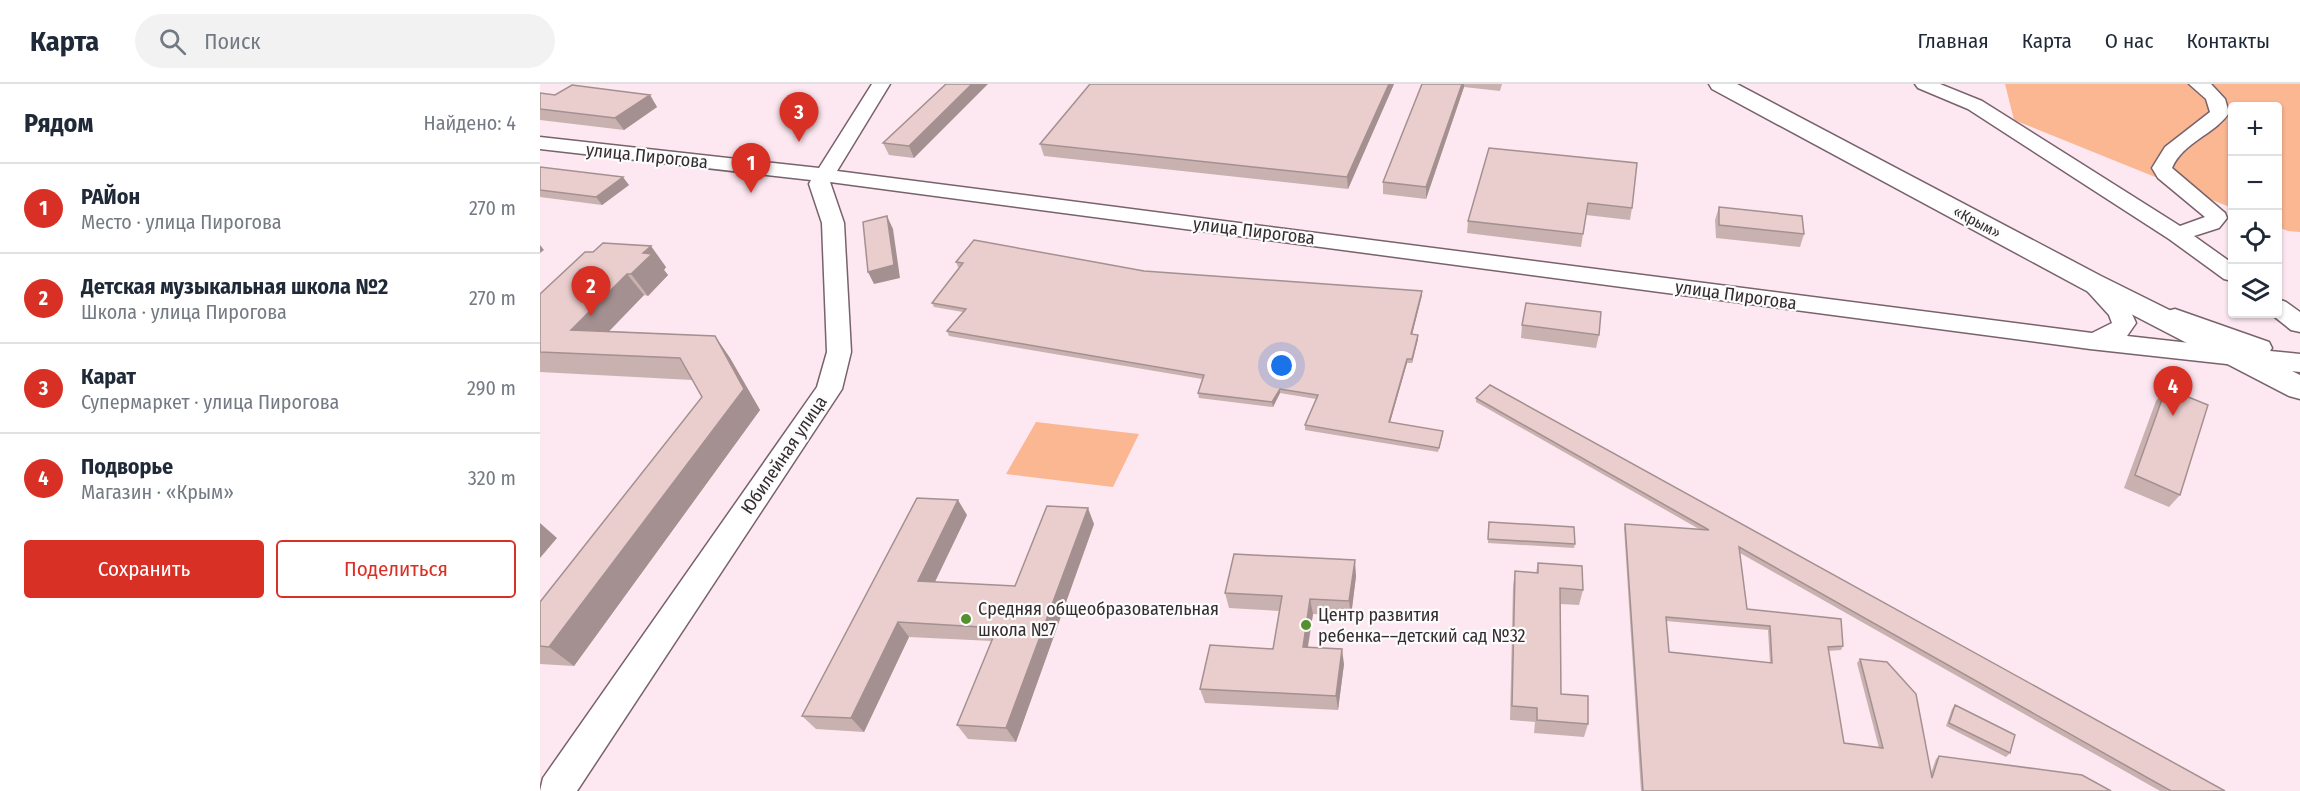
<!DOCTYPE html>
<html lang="ru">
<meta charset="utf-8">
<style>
:root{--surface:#fff;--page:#f2f2f3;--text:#1f2937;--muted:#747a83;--line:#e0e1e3;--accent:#d93025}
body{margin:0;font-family:"Fira Sans Condensed",sans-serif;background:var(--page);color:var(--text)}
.controls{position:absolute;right:18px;top:18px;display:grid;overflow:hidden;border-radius:6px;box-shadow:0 2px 4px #0004}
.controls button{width:54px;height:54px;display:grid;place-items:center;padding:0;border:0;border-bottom:2px solid var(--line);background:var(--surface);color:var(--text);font:30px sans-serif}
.you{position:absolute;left:742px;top:282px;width:21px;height:21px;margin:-15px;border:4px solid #fff;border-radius:50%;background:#1a73e8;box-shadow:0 0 0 9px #1a73e833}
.badge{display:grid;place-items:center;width:39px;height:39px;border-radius:50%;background:var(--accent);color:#fff;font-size:20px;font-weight:700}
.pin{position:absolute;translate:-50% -50px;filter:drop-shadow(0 2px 3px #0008)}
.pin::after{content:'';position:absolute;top:32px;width:21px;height:18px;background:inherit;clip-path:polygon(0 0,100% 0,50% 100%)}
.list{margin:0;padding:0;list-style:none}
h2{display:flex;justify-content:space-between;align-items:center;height:78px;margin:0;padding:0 24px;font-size:26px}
h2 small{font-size:20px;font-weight:400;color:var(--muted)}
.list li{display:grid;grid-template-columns:39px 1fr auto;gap:18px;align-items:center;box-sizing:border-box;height:90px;padding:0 24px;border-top:2px solid var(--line)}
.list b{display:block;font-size:22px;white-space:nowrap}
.list p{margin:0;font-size:20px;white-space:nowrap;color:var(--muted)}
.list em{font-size:20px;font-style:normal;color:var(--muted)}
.actions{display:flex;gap:12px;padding:18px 24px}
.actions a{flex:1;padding:14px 0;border:2px solid var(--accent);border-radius:6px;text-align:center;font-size:21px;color:var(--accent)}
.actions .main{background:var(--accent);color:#fff}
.icon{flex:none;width:33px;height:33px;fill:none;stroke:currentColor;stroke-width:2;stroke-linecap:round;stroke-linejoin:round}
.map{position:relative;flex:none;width:1760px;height:707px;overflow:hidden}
header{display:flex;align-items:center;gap:36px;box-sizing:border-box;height:84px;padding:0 30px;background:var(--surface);border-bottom:2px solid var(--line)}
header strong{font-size:28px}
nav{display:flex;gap:33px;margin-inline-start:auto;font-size:21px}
.search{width:420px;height:54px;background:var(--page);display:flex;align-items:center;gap:15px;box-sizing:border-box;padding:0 21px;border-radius:33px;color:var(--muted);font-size:22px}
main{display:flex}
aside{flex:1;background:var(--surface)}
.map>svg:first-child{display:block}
.green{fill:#fbb692}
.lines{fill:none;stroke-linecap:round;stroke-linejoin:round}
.minor-casing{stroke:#78626b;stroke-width:3}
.highway-casing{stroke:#78626b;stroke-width:3}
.minor{fill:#fff;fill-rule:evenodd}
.highway{fill:#fff;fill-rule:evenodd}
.wall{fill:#c9b1b0;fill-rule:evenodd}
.shaded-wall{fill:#a49090}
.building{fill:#eacecd;stroke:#a49090;stroke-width:1.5;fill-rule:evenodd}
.poi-dot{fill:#53902f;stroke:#fcfcfc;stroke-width:2}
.labels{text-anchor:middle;stroke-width:4.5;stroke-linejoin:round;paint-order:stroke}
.far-street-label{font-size:15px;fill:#352c30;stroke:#fcfcfc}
.street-label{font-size:18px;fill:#352c30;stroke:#fcfcfc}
.poi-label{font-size:18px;fill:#352c30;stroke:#fcfcfc;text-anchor:start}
</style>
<header>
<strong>Карта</strong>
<div class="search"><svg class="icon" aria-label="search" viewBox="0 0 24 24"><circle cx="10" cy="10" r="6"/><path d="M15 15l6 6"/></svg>Поиск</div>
<nav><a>Главная</a><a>Карта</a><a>О нас</a><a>Контакты</a></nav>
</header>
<main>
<aside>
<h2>Рядом<small>Найдено: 4</small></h2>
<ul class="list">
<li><span class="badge">1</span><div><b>РАЙон</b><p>Место · улица Пирогова</p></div><em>270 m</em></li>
<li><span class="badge">2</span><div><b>Детская музыкальная школа №2</b><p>Школа · улица Пирогова</p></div><em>270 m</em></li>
<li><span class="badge">3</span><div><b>Карат</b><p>Супермаркет · улица Пирогова</p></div><em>290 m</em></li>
<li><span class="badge">4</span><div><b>Подворье</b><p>Магазин · «Крым»</p></div><em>320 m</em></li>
</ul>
<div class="actions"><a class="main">Сохранить</a><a>Поделиться</a></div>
</aside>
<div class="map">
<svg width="1760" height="707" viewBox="0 0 1760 707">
<rect width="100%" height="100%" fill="#fde8f1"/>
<path class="green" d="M1465 0H1760V148L1748 147 1738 143V22H1692V124L1474 36Z
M496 338 599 350 573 403 466 390Z"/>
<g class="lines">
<g class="minor-casing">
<path id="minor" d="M332 0H350L297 87 1552 249 1572 239 1569 231 1539 198 1543 193C1565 187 1589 220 1596 239L1587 252 1694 264 1627 239 1623 233 1627 227 1635 225 1729 258 1732 264 1730 267 1760 270V288L1550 265 290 98 304 139 311 268 302 305 37 707H0L3 694 277 303 287 268 282 139 269 100 271 96 0 65V53L279 84Z
M1375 0H1400L1442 17 1640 142 1665 133 1618 94 1612 84 1625 63 1670 28 1666 15 1649 0H1671L1685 15 1689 29C1674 51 1643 58 1632 84L1685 129 1687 134 1679 144 1654 152 1692 179V197L1684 195 1629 155 1428 25 1378 4Z
M1738 215 1746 218 1760 228V248L1751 246 1731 230H1738Z"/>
</g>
<g class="highway-casing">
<path id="highway" d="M1169 0H1197L1561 192 1760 291V315L1749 312 1541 204 1172 5Z"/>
</g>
<use href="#minor" class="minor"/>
<use href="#highway" class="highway"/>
</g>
<path class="wall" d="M406 0 374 74 349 71 343 59Z
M854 0 808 105 504 72 500 60Z
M882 0H962L960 7 924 3 886 115 843 110V98Z
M0 9 15 11H110L117 23 84 46 0 36Z
M949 64 1092 124 1090 136 1046 131 1041 163 927 149 928 137Z
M0 83 89 101 62 121 0 113Z
M1179 123 1264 150 1260 163 1176 154 1175 136Z
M45 168 126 183 124 186 128 191 108 212 104 211 69 247 175 252 190 274 220 326 34 582 0 580V518L162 313 152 296 0 288V210Z
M416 178 604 187 882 207V211L872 250 878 255 872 279H867L850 338 903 347V351L898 368 765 346V341L776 315 740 309 733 323 659 314 658 309 662 295 409 252 407 247 423 228 394 223 392 219 421 183H418Z
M982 241 1059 251 1056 264 981 254Z
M1626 304 1640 411 1629 423 1584 404 1616 317Z
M936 314 1685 707H1620L1200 469 1207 525 1303 562 1301 566 1288 567 1304 659 1339 664 1317 579 1320 575 1391 689 1396 675 1399 672 1571 707H1101L1084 444 1085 440 1159 445 936 318ZM1126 537 1228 546 1230 579 1129 568Z
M427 431 395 498 475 502 554 440 476 658 428 655 417 641 452 557 369 553 324 648 276 645 262 632Z
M949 438 1035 460 1034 464 948 459Z
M998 479 1043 506 1039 521 1020 520 1021 610 1048 640 1044 653 994 649 995 638 970 636 973 502 975 487 996 489Z
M816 492 811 532 773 530 768 564 804 580 798 626 665 619 660 605 733 565 740 527 689 524 685 509Z
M1415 621 1470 669 1466 673 1406 642 1412 625Z"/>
<path class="shaded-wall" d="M432 0H448L374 74 369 62Z
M849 0H854L808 105 807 93Z
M922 0H924V3L886 115V103Z
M110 11 117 23 84 46 75 34Z
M83 93 89 101 62 121 56 113Z
M347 132 353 145 360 194 334 200 328 188Z
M0 161 4 166 0 169Z
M111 162 126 183 124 186 128 191 108 212 91 190 103 169Z
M87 190 104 211 50 267 31 246Z
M882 207V211L871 255V250Z
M878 251V255L872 279V275Z
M175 252 190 274 220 326 34 582 9 563 204 305Z
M867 275V279L849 342V338Z
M740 305V309L733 323 732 318Z
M418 416 427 431 388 512 378 497Z
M548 424 554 440 476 658 466 644Z
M0 439 17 454 0 474Z
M815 476 816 492 811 532 809 517Z
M770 515 773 530 765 578 763 563Z
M358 538 369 553 324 648 311 634Z
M802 565 804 580 798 626 796 612Z"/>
<path class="building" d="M406 0H432L369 62 343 59Z
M550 0H849L807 93 500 60Z
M882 0H922L886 103 843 98Z
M32 1 110 11 75 34 0 25V9L15 11Z
M949 64 1097 79 1092 124 1048 119 1043 150 928 137Z
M0 83 83 93 56 113 0 106Z
M1179 123 1262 132 1264 150 1179 141Z
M347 132 354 181 328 188 323 138Z
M434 156 604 187 882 207 871 250 878 251 872 275H867L849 338 903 347 899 364 765 341 778 311 740 305 732 318 658 309 664 291 407 247 426 225 392 219 423 179 416 178Z
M63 159 111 162 103 169 112 170 91 190H87L31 246 175 252 204 305 9 563 0 562V518L162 313 140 274 0 268V210L45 168H53Z
M986 219 1061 228 1059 251 982 241Z
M950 301 1685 707H1631L1199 463 1207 525 1301 535 1303 562 1288 563 1304 659 1343 664 1320 575 1347 578 1376 610 1392 694 1399 672 1542 691 1571 707H1103L1085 440 1169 446 936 314ZM1126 533 1230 542 1232 579 1129 568Z
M1626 304 1668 321 1640 411 1595 391Z
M377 414 418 416 378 497 475 502 507 422 548 424 466 644 417 641 457 544 358 538 311 634 262 632Z
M949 438 1034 443 1035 460 948 455Z
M694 470 815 476 809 517 770 515 763 563 802 565 796 612 660 605 670 561 733 565 742 512 685 509Z
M998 479 1042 482 1043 506 1020 504 1021 610 1048 612V640L997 636V624L972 622 975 487 998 489Z
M1415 621 1475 651 1470 669 1409 639Z"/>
<g class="poi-dot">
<circle cx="426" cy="535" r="6"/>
<circle cx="766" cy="541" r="6"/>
</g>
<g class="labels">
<g class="far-street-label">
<text transform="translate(1437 138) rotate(28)" y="5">«Крым»</text>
</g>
<g class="street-label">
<text transform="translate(107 72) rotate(6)" y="6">улица Пирогова</text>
<text transform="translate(714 147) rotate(7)" y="6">улица Пирогова</text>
<text transform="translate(1196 211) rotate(8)" y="6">улица Пирогова</text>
<text transform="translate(244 371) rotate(-56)" y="6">Юбилейная улица</text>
</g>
<g class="poi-label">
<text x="438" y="531">Средняя общеобразовательная<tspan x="438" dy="21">школа №7</tspan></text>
<text x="778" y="537">Центр развития<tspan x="778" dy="21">ребенка––детский сад №32</tspan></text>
</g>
</g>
</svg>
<div class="controls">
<button>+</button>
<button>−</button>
<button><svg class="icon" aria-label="locate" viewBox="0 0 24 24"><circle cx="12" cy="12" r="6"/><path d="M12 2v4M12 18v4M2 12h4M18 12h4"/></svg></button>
<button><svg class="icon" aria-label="layers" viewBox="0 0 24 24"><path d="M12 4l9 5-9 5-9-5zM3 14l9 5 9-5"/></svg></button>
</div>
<div class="you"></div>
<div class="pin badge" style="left:211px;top:109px">1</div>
<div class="pin badge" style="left:51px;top:232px">2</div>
<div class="pin badge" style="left:259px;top:58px">3</div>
<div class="pin badge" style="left:1633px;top:332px">4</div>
</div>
</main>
